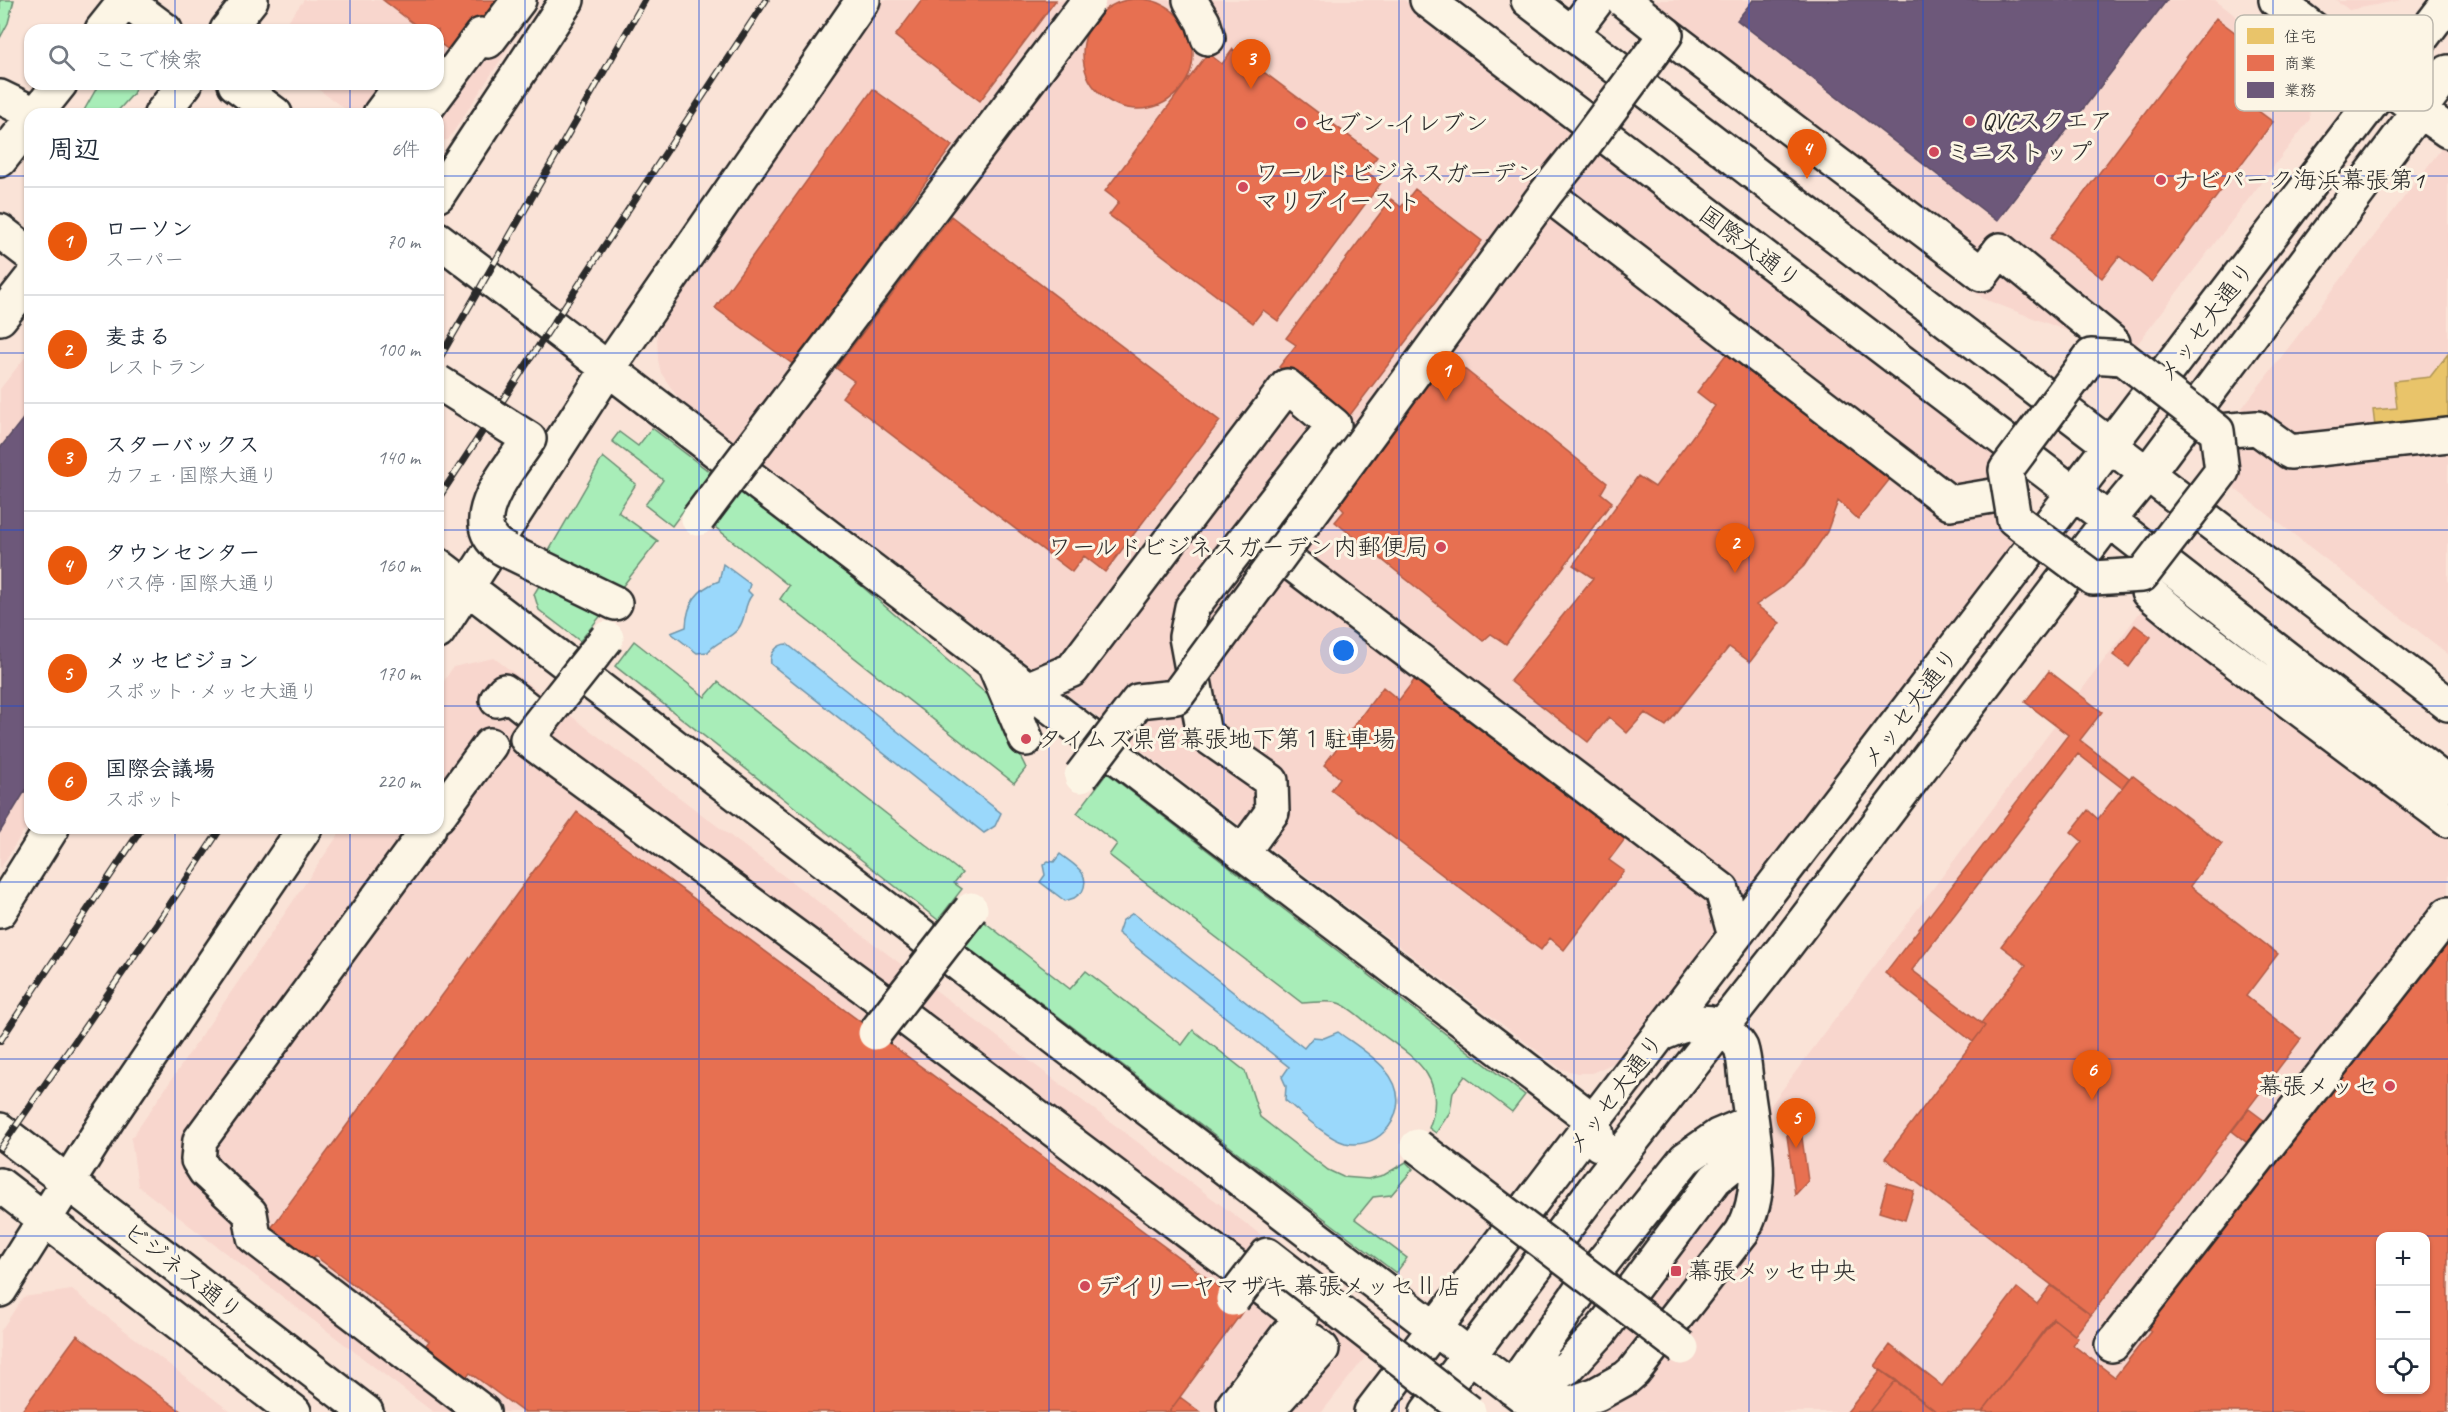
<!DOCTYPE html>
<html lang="ja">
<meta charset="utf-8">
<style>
:root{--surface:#fff;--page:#f2f2f3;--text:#1f2937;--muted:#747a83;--line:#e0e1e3;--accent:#ea580c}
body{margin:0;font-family:Caveat,"Klee One",sans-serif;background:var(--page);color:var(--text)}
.controls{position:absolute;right:18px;bottom:18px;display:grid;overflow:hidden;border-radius:12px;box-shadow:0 2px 4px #0004}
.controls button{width:54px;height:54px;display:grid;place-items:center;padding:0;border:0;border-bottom:2px solid var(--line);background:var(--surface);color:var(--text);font:30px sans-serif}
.you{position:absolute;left:1344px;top:651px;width:21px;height:21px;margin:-15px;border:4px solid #fff;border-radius:50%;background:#1a73e8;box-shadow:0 0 0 9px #1a73e833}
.badge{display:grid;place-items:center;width:39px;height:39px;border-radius:50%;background:var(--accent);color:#fff;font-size:20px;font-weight:700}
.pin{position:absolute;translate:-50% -50px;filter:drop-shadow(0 2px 3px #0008)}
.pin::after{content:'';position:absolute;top:32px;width:21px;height:18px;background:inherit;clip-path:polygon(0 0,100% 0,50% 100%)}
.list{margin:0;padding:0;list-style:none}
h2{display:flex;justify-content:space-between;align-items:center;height:78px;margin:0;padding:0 24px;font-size:26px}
h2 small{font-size:20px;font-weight:400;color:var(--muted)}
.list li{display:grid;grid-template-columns:39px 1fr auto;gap:18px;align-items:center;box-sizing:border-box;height:108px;padding:0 24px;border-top:2px solid var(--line)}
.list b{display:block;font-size:22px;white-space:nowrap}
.list p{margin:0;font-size:20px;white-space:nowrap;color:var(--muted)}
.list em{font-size:20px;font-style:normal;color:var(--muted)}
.icon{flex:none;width:33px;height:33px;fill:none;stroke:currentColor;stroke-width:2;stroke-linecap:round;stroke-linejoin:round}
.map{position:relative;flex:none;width:2448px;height:1412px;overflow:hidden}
.search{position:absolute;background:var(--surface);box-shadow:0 2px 4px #0004;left:24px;top:24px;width:420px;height:66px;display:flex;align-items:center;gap:15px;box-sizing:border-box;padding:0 21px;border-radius:18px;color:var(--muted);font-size:22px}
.panel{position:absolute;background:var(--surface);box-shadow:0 2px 4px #0004;left:24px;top:108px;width:420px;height:726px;border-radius:18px}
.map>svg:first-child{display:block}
.built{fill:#f8d6cd;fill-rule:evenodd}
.green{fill:#a8edb8;stroke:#6a8c72;stroke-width:1.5}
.water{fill:#9ad8fb;stroke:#6e93a8;stroke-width:1.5}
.homes{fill:#e9c46a;stroke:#b09657;stroke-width:1.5}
.shops{fill:#e76f51;stroke:#af5b46;stroke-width:1.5;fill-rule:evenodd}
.offices{fill:#6d597a;stroke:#594b62;stroke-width:1.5}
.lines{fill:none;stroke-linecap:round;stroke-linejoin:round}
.minor-casing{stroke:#2b2b2b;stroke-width:38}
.minor{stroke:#fcf5e5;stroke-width:33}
.rail-casing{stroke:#2b2b2b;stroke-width:7}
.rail{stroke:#fcf5e5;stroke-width:4.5;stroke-dasharray:14;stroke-linecap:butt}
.minor-bridge-casing{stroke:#2b2b2b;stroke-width:38;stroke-linecap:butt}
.minor-bridge{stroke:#fcf5e5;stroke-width:33}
.grid{fill:none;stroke:#1d4ed8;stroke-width:1.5;stroke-opacity:0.55}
.poi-dot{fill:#d1495b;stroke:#fcf5e5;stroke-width:2}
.labels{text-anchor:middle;stroke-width:6;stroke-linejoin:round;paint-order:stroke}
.poi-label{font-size:24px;fill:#2b2b2b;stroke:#fcf5e5;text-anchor:start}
.street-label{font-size:24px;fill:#2b2b2b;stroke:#fcf5e5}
.key{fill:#fcf5e5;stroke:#bdb8ad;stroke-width:1.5}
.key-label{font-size:16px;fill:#2b2b2b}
</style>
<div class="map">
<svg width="2448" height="1412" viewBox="0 0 2448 1412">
<rect width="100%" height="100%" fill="#fae3d7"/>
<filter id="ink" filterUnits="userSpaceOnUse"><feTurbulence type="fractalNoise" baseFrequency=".0167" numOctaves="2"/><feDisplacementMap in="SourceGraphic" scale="12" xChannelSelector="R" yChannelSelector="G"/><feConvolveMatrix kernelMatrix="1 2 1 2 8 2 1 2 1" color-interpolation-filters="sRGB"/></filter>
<g filter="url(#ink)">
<path class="built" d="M304 0H540L448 140 438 141V114H352L311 84H438V30H281Z
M878 0H1404L2017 472 2027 492 2029 520 2023 541 1622 1059 1592 1073H1577L1561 1069 681 401 674 392 661 373 658 360 657 334 663 320Z
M1648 0H2215L2305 70 2310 119 2129 355 1984 299 1644 41Z
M2336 0H2402L2349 10Z
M2448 140V654L2235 489 2229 425Z
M30 351V821L0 869V389Z
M2149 600 2448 829V1412H1541ZM2380 1236H2426V1390H2380Z
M494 658 1358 1308 1366 1356 1322 1412H433L138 1186 131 1139 343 828H438V690L453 667Z
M72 1290 231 1412H0V1332L23 1297Z"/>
<path class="green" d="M0 0H14L8 23 0 38Z
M99 84H137L133 94 115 114H82Z
M652 428 711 473 672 526 645 505 663 480 612 441 619 432 638 446Z
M603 457 636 484 618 512 658 541 618 592 546 556Z
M746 486 991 698 1026 768 1014 783 780 599 789 586 715 527Z
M542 581 603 613 580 641 539 610 534 594Z
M634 641 705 697 718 682 962 873 954 883 962 889 938 920 615 666Z
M1107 773 1525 1095 1512 1112 1465 1076 1453 1092 1450 1112 1436 1133 1429 1128C1450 1074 1409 1055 1372 1027 1363 1020 1349 1006 1338 1003 1327 1000 1313 1003 1302 1003L1109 855 1117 844 1077 813Z
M982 920 1070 989 1086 971 1182 1045 1193 1030 1245 1071 1260 1117 1328 1170 1343 1177 1368 1179 1384 1175 1406 1162 1413 1169 1391 1195 1373 1197 1355 1219 1407 1258 1396 1273 962 943Z"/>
<path class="water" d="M723 564 750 584 748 591 752 595C743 605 747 618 738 629 729 640 716 641 708 652L697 653 671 633 686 627C687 603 697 589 719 581Z
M787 644 1001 813 995 826 984 833 771 664C769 654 777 644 787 644Z
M1060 854C1074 865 1092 873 1082 892L1074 898 1065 901 1040 882 1045 875 1043 865 1048 861 1054 862Z
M1133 913 1304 1048 1313 1037 1324 1038 1338 1032C1362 1050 1404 1072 1397 1108 1395 1117 1391 1126 1384 1132 1374 1142 1359 1146 1345 1143 1326 1138 1301 1113 1285 1100L1286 1086 1282 1077 1289 1067 1118 933 1122 921Z"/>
<path class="homes" d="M2448 354V445L2378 452 2373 410 2397 408 2394 381 2430 377Z"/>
<path class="shops" d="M1083 54a55 55 0 1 1 110 0a55 55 0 1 1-110 0Z
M383 0H500L457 56 438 42V30H422Z
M922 0H1056L980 101 895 36Z
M2216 18 2269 58 2240 97 2273 122 2152 282 2119 256 2102 278 2050 238Z
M1233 49 1377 157 1366 171 1381 183 1278 321 1263 310 1253 323 1109 215 1119 202 1105 191 1208 53 1222 64Z
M873 89 952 146 794 365 715 308Z
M1415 189 1482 241 1347 419 1279 367 1296 345 1286 338 1391 199 1401 207Z
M951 216 1220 421 1105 572 1084 556 1072 572 842 397 854 381 836 368Z
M1727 353 1890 479 1858 519 1838 501 1827 532 1804 566 1782 587 1756 605 1780 623 1750 662 1729 647 1666 726 1645 713 1627 733 1609 717 1588 742 1510 681 1593 578 1573 565 1638 476 1655 487 1715 406 1697 392Z
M1462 367 1607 483 1601 493 1612 502 1506 644 1491 634 1483 641 1335 522 1344 511 1336 502 1436 369 1450 378Z
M2135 625 2151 637 2129 667 2113 655Z
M1422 670 1631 831 1609 860 1624 871 1564 950 1550 938 1541 950 1331 790 1340 778 1324 765 1383 687 1399 700Z
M2049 671 2102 712 2080 740 2129 778 2122 788 2078 754 1912 970 1985 1026 1973 1042 1885 973 2068 735 2025 702Z
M2132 775 2222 844 2190 886 2278 954 2246 996 2301 1039 2091 1315 1885 1158 1985 1026 1981 1023 2026 965 2001 946 2082 841 2071 832 2088 810 2098 819Z
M577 812 1246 1307 1169 1412H523L470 1373 463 1382 421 1352 429 1341 315 1256 308 1266 266 1235Z
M2448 935V1412H1982L2054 1319 2078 1338 2073 1345 2115 1377 2151 1331 2146 1327ZM2380 1236H2426V1390H2380Z
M1783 1106 1799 1116 1808 1181 1795 1195Z
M2249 1109 2290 1140 2272 1162 2232 1131Z
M1887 1183 1914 1191 1905 1220 1879 1212Z
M2051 1286 2091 1315 2075 1335 2053 1318 1982 1412H1937L1875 1366 1890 1345 1942 1386 2017 1288 2037 1304Z
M77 1335 182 1412H21Z
M1881 1370 1896 1380 1870 1412H1847Z
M1896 1380 1937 1412H1870Z
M1180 1397 1200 1412H1169Z"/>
<path class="offices" d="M1753 0H2167L1997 221 1737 20Z
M30 410V783L0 832V448Z"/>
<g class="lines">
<g class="minor-casing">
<path id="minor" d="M125 0 165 30
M1190 0 1203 22 1208 38
M1427 0 2109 520 2448 784
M1528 0 2448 704
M2276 0 2419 111 2448 131
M102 30 126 0
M227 30 251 0
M1572 33 1597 0
M1666 34 1982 274 2000 250 2113 343 2115 358
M235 84 275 114
M0 97 35 114
M36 114 60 84
M161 114 185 84
M380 114 395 94 412 107 428 106 481 35 488 41 519 0
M0 160 30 122
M1546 193 1950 503 2010 493
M438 195 567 0
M0 231 30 254
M438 239 1594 1121 1599 1144
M0 318 30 280
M2217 431 2257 428 2290 452 2448 435
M1257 537 1722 890 1735 936
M510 552 615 603
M438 565 1528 1400 1551 1404 1575 1402 1597 1394 1626 1378 1634 1371 1742 1232C1767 1188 1753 1136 1747 1089 1745 1076 1745 1060 1741 1048 1738 1042 1728 1032 1722 1028 1705 1015 1678 1027 1661 1034
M2148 592 2198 633 2448 820
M438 632 608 369 863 0
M995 666 1026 739
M1027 689 1072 670 1287 386 1334 425 1192 607 1186 637 1204 734 1271 781 1272 812 1242 853
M497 700 504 691 541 720
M606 797 894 1009 1301 1317 1234 1405 1242 1412
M438 816 490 745
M429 828 200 1140 198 1160 205 1171 250 1213 254 1237 483 1412
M0 911 52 828
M0 1130 366 1412
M0 1185 294 1412
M0 1290 109 1117 305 828
M2112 1345 2448 914
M1512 1388 1585 1284 1685 1159 1718 1136 1751 1122
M1512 1388 1553 1376 1568 1367 1600 1332 1715 1179 1754 1147
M1266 1412 1322 1349 1312 1341 1280 1377
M1371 1412 2448 3
M1427 1412 1605 1175 1787 944 2109 520 2147 474 2448 72"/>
</g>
<use href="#minor" class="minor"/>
<g class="rail-casing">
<path id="rail" d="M438 361 645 0
M438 499 766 0
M0 1041 142 828
M0 1149 162 916 221 828"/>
</g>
<use href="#rail" class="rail"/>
<g class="minor-bridge-casing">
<path id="minor-bridge" d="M2091 356 2123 358 2217 431 2222 471 2142 575 2093 578 2014 519 2006 470Z
M438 382 529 439C510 469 454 529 510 552
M698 519 1089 0
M1081 776 1138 701 1176 697 1546 193 1581 149 1666 34 1623 0
M606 797 527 739 607 638
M875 1033 971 909
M1417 1146 1682 1348
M1233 1299 1267 1255 1469 1412"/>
</g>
<use href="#minor-bridge" class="minor-bridge"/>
</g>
</g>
<path class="grid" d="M175 0V30M350 0V30M525 0V1412M699 0V1412M874 0V1412M1049 0V1412M1224 0V1412M1399 0V1412M1574 0V1412M1749 0V1412M1923 0V1412M2098 0V1412M2273 0V1412M175 84V114M350 84V114M0 176H30M438 176H2448M0 353H30M438 353H2448M0 530H30M438 530H2448M0 706H30M438 706H2448M175 828V1412M350 828V1412M0 882H2448M0 1059H2448M0 1236H2448"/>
<g class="poi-dot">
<circle cx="1970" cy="121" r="6"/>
<circle cx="1301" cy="123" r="6"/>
<circle cx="1934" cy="152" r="6"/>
<circle cx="2161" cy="180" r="6"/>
<circle cx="1243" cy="187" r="6"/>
<circle cx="1441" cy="547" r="6"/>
<circle cx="1026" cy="739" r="6"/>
<circle cx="2390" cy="1086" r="6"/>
<rect x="1670" y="1265" width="12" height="12" rx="3"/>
<circle cx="1085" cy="1286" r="6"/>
</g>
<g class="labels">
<g class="poi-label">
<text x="1982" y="129">QVCスクエア</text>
<text x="1313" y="131">セブン-イレブン</text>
<text x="1946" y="160">ミニストップ</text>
<text x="1255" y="181">ワールドビジネスガーデン<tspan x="1255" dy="28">マリブイースト</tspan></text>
<text x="2173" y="188">ナビパーク海浜幕張第1</text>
<text x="1429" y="555" text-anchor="end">ワールドビジネスガーデン内郵便局</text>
<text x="1038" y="747">タイムズ県営幕張地下第１駐車場</text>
<text x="2378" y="1094" text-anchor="end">幕張メッセ</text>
<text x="1688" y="1279">幕張メッセ中央</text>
<text x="1097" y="1294">デイリーヤマザキ 幕張メッセⅡ店</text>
</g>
<g class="street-label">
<text transform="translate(1750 247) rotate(37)" y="8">国際大通り</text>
<text transform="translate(2206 322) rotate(-53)" y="8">メッセ大通り</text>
<text transform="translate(1910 708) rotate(-53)" y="8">メッセ大通り</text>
<text transform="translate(1615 1094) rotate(-53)" y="8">メッセ大通り</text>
<text transform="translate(183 1271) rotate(38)" y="8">ビジネス通り</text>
</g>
</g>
<rect x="2235" y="15" width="198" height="96" rx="9" class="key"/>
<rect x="2247" y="28" width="27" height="16" fill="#e9c46a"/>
<rect x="2247" y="55" width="27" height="16" fill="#e76f51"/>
<rect x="2247" y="82" width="27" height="16" fill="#6d597a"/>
<g class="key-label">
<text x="2284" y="42">住宅</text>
<text x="2284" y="69">商業</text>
<text x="2284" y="96">業務</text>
</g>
</svg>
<div class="controls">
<button>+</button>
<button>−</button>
<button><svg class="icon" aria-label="locate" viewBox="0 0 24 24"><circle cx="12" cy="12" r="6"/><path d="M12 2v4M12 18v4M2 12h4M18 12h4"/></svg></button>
</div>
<div class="you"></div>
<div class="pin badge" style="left:1446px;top:401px">1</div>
<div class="pin badge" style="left:1735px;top:573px">2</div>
<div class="pin badge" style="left:1251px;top:89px">3</div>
<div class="pin badge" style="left:1807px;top:179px">4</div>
<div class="pin badge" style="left:1796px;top:1148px">5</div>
<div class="pin badge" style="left:2092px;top:1100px">6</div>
<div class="search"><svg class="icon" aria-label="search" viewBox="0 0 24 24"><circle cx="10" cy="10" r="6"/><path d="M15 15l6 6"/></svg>ここで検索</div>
<section class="panel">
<h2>周辺<small>6件</small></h2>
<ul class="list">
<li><span class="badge">1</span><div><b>ローソン</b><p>スーパー</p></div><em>70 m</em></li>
<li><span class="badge">2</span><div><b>麦まる</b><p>レストラン</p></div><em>100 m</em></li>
<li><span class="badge">3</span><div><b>スターバックス</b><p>カフェ · 国際大通り</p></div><em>140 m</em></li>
<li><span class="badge">4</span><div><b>タウンセンター</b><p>バス停 · 国際大通り</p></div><em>160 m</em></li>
<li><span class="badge">5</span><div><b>メッセビジョン</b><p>スポット · メッセ大通り</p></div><em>170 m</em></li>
<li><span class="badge">6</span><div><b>国際会議場</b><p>スポット</p></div><em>220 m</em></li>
</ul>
</section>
</div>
